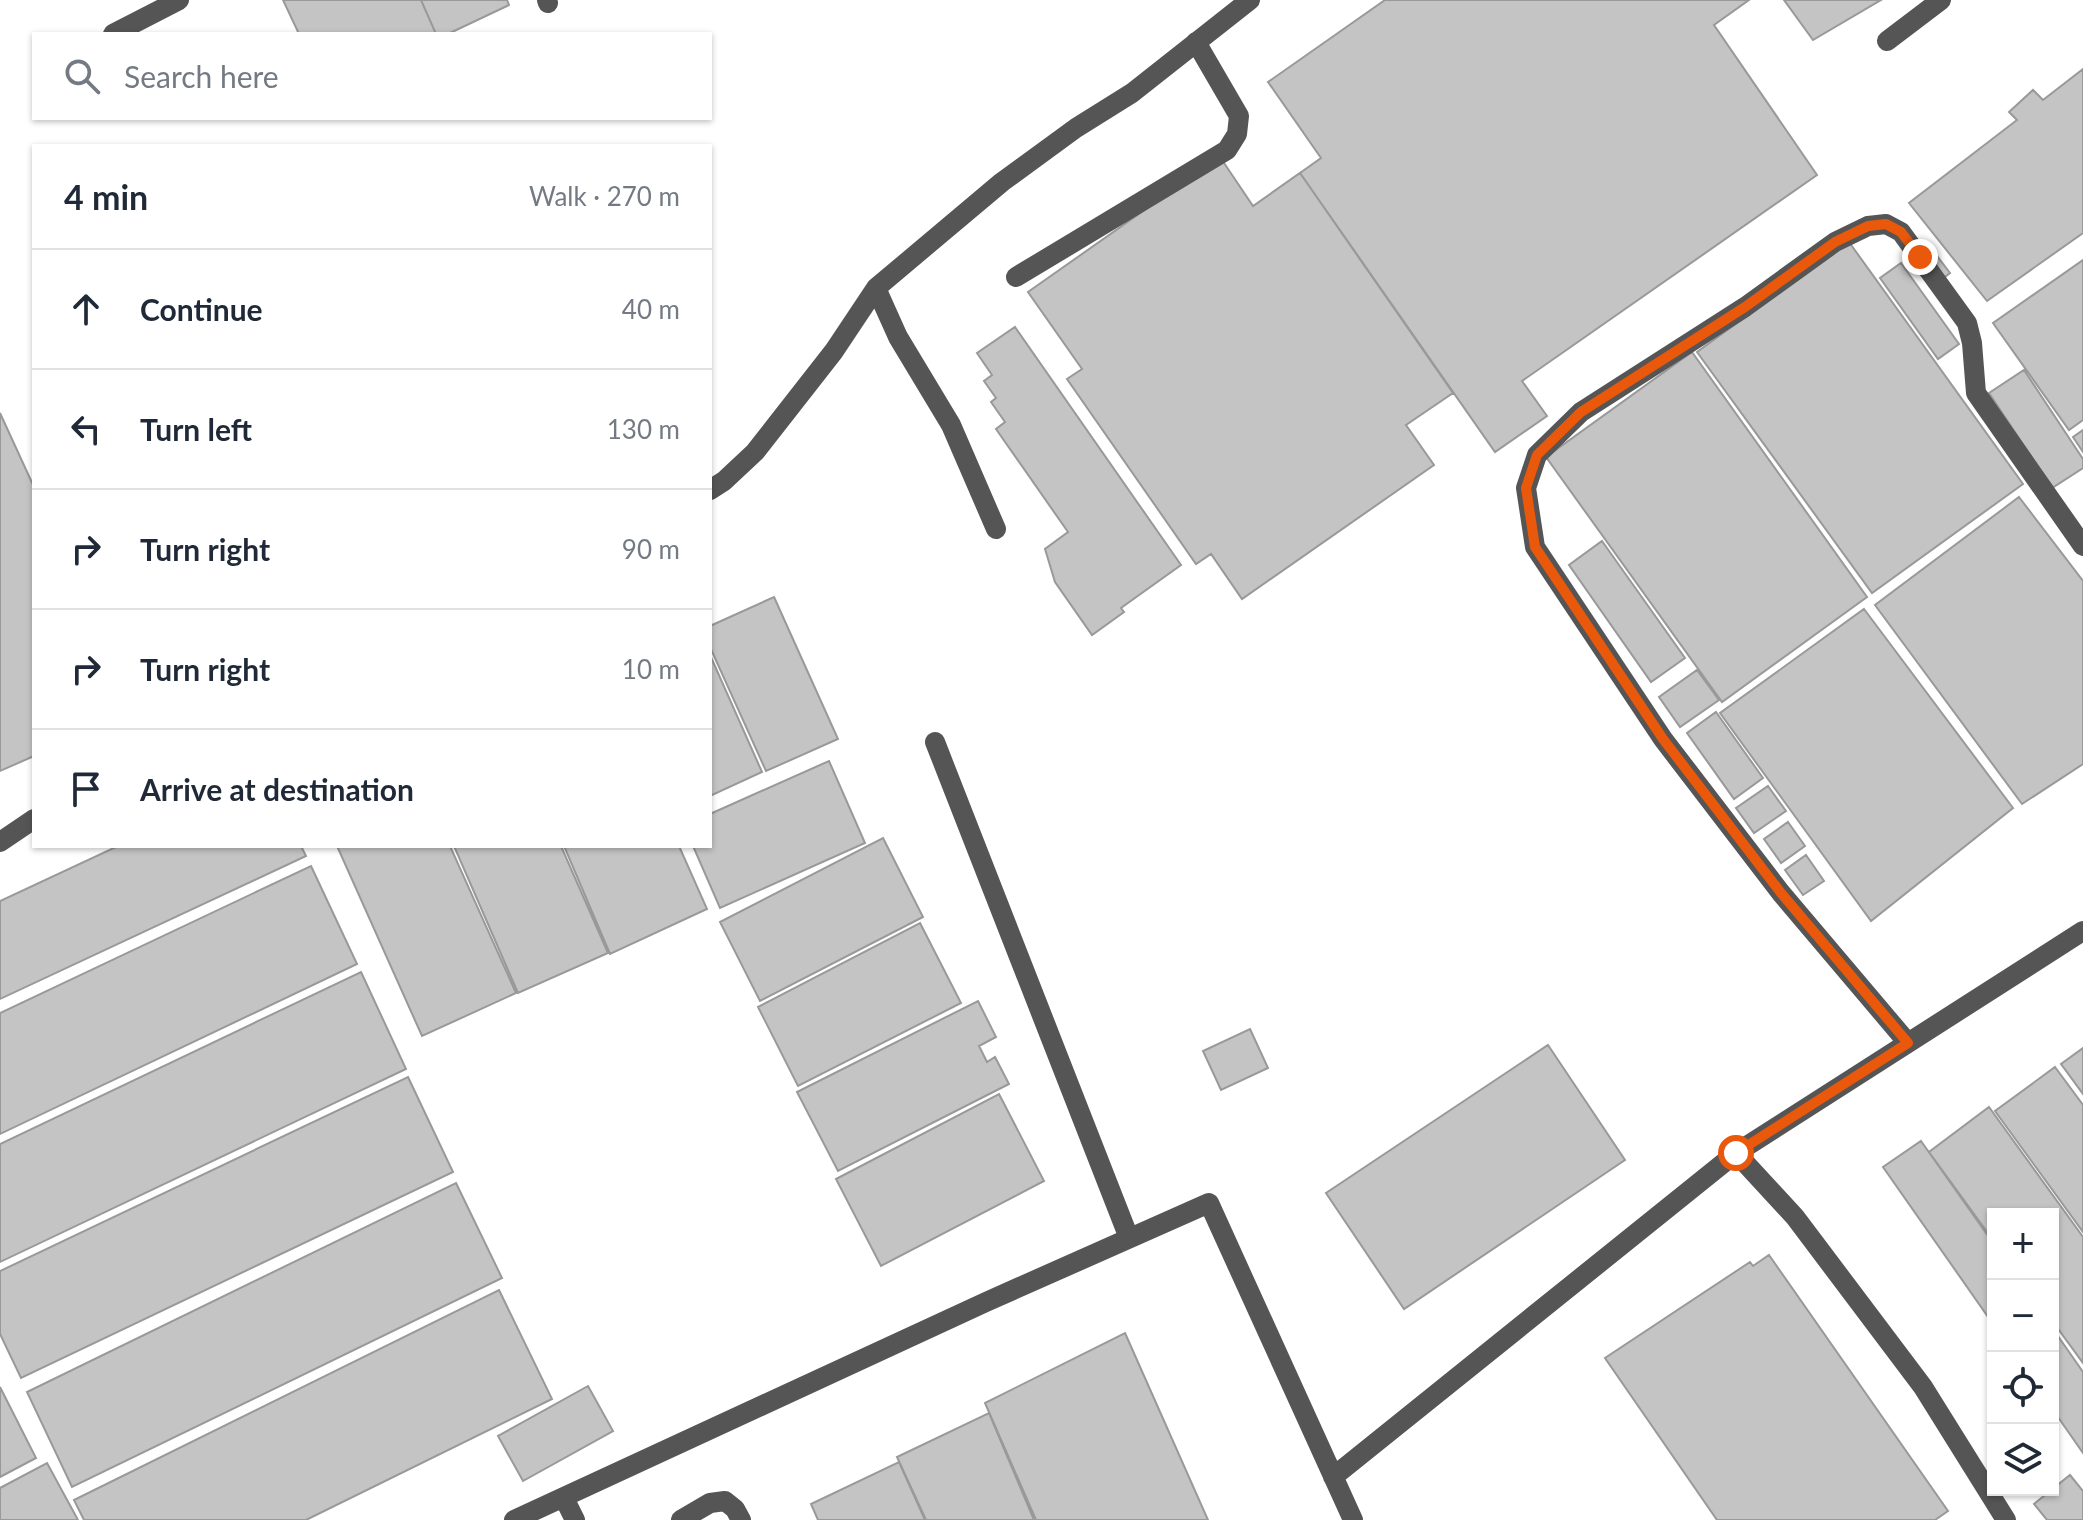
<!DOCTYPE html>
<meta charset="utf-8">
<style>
:root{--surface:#fff;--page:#f2f2f3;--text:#1f2937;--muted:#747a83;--line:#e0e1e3}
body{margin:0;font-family:Lato,sans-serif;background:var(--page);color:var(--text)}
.controls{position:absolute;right:24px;bottom:24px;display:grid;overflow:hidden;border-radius:0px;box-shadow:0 2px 6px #0004}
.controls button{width:72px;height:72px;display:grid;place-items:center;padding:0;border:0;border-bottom:2px solid var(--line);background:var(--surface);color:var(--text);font:40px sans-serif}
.stop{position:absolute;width:24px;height:24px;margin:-18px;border:6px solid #ea580c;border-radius:50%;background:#fff}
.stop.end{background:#ea580c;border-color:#fff;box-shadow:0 2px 8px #0008}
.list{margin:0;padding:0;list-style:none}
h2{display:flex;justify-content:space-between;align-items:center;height:104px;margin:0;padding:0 32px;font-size:34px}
h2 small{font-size:26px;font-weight:400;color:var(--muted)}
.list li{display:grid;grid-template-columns:52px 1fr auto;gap:24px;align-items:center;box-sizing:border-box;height:120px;padding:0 32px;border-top:2px solid var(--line)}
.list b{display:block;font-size:30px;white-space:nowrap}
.list em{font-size:26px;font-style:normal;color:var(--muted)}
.icon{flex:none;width:44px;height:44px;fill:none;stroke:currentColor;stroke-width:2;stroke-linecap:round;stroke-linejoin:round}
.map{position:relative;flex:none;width:2083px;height:1520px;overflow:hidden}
.search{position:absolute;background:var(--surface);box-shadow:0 2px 6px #0004;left:32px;top:32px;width:680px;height:88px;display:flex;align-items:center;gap:20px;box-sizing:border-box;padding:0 28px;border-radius:0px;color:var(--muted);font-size:30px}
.panel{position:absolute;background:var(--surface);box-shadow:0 2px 6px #0004;left:32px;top:144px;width:680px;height:704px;border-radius:0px}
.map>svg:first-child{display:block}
.building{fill:#c4c4c4;stroke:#999;stroke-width:2}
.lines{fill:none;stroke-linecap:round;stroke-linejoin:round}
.minor{stroke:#555;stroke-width:20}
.route{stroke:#ea580c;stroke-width:10}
</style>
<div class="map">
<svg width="2083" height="1520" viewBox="0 0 2083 1520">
<rect width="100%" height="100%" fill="#fff"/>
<path class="building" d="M283 0H421L436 34H299Z
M421 0H507L509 5 448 34H436Z
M1385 0H1749L1714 25 1817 175 1522 381 1547 416 1495 452 1300 173 1321 158 1268 82Z
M1784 0H1881L1813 40Z
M2083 69V233L1987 301 1909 203 2017 120 2009 112 2033 90 2043 100Z
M1220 157 1253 206 1300 173 1453 393 1406 425 1434 465 1242 599 1211 554 1196 564 1067 379 1082 369 1028 292Z
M1849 242 2023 484 1872 593 1697 352Z
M1931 248 1950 273 1941 280 1923 254Z
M2083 260V420L2069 430 1993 323Z
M1901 263 1959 344 1938 359 1880 278Z
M1015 327 1181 565 1121 608 1124 612 1092 635 1055 582 1045 549 1068 532 996 429 1005 422 991 402 996 398 984 381 992 375 977 353Z
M1692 352 1867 597 1722 702 1546 457Z
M2024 370 2083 459V468L2052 488 1989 393Z
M0 413 34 487V756L0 771Z
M2083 430V452L2073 437Z
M2019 497 2083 581V764L2022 804 1875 605Z
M1602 541 1685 658 1651 682 1569 565Z
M774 597 838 739 766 771 710 647V626Z
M1864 609 2013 808 1871 921 1720 713Z
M710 655 762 772 710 796Z
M1697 670 1719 700 1680 727 1659 697Z
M1716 712 1763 778 1734 799 1687 733Z
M829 761 865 843 720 908 693 846H710V814Z
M1768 786 1786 811 1754 833 1736 808Z
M1788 822 1805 846 1781 863 1764 839Z
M883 838 923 917 760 1001 720 922Z
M118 846H301L306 856 0 999V901Z
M337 846H450L516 993 422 1036Z
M454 846H561L608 953 518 993Z
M564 846H679L707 909 610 954Z
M1806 855 1824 881 1803 895 1785 870Z
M311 866 357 964 0 1134V1013Z
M920 923 961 1003 798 1086 758 1007Z
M361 972 406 1069 0 1262V1144Z
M978 1001 996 1037 979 1046 987 1062 995 1057 1009 1084 838 1171 797 1092Z
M1250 1029 1268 1068 1221 1090 1203 1051Z
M1548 1045 1625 1160 1404 1309 1326 1193Z
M2083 1048V1094L2061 1064Z
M2055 1067 2083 1105V1232L1995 1111Z
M408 1077 453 1172 21 1378 0 1334V1271Z
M999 1094 1044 1181 881 1266 836 1179Z
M1989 1107 2083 1237V1363L2053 1322V1214H1993V1240L1929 1152Z
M1921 1141 1993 1243V1324L1883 1167Z
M456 1183 502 1278 72 1487 27 1392Z
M1769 1255 1948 1511 1935 1520H1717L1605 1358 1750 1262 1753 1266Z
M499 1290 552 1399 306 1520H84L74 1500Z
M2053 1329 2083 1372V1453L2053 1410Z
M1125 1333 1208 1520H1036L985 1403Z
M588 1386 613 1431 523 1481 498 1436Z
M0 1387 36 1458 0 1477Z
M989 1413 1034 1520H926L897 1457Z
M899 1462 925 1520H818L811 1504Z
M47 1463 78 1520H0V1488Z
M2070 1475 2083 1491V1520H2047L2034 1504Z"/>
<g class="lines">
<path class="minor" d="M547 0 548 3
M113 34 179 0
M1887 41 1941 0
M1016 277 1227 150 1237 134 1239 116 1196 42
M876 288 898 337 951 425 996 529
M710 490 724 481 755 452 834 351 876 288 1002 182 1076 128 1132 93 1250 0
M935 742 1129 1238
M0 842 34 819
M1908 1043 1781 893 1663 739 1535 547 1526 488 1537 455 1581 412 1745 307 1835 242 1868 226 1886 224 1901 232 1967 323 1972 343 1976 393 2083 546
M1736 1153 1795 1217 1923 1387 2006 1520
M1333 1477 1736 1153 2083 931
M564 1498 575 1520
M514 1520 986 1302 1209 1203 1353 1520
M681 1520 710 1503 725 1501 735 1509 741 1520"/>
</g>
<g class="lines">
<path class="route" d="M1736 1153 1908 1043 1781 893 1663 739 1535 547 1526 488 1537 455 1581 412 1745 307 1835 242 1868 226 1886 224 1901 232 1920 257"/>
</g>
</svg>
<div class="controls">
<button>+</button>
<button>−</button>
<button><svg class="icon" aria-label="locate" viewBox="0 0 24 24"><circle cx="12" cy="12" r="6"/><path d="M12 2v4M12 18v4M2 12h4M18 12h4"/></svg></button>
<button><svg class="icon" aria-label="layers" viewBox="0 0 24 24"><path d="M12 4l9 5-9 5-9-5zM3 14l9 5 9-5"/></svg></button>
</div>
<div class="stop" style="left:1736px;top:1153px"></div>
<div class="stop end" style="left:1920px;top:257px"></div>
<div class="search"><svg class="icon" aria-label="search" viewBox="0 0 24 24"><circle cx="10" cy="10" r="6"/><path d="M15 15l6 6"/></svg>Search here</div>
<section class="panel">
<h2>4 min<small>Walk · 270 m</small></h2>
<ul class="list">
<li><svg class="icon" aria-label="ahead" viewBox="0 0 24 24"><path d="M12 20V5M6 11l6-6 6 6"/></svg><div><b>Continue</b></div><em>40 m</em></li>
<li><svg class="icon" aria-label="left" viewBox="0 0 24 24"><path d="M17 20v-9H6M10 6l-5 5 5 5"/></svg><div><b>Turn left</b></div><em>130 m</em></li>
<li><svg class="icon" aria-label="right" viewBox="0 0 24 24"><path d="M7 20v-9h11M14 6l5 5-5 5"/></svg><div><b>Turn right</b></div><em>90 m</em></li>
<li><svg class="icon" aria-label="right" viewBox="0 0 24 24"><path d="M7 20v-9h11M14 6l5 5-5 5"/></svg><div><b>Turn right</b></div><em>10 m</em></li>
<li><svg class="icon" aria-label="arrive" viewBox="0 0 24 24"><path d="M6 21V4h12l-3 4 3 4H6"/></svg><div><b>Arrive at destination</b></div></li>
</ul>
</section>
</div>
